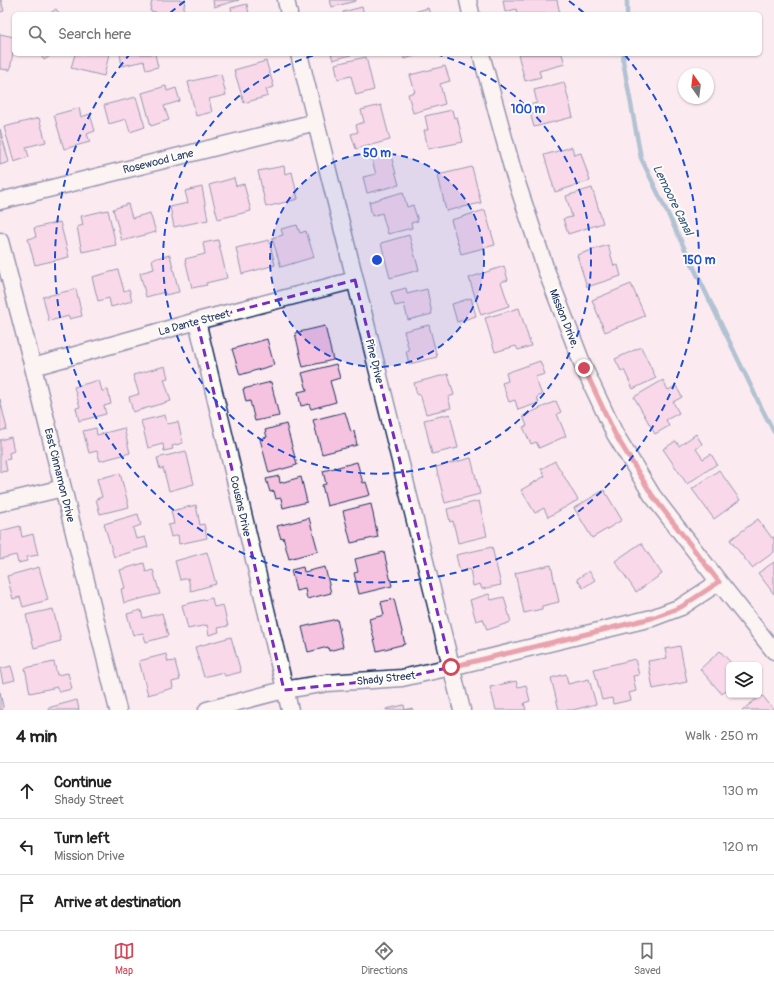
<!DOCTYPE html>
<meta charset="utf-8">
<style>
:root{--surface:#fff;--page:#f2f2f2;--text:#222;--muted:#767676;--line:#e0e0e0;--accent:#d1495b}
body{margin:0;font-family:Pangolin,sans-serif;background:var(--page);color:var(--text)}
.controls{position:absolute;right:12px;bottom:12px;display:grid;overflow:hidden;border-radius:6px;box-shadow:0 1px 3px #0004}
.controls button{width:36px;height:36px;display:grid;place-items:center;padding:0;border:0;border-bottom:1px solid var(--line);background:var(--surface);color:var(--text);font:20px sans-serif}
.compass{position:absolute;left:678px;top:68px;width:36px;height:36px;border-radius:50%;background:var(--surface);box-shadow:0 1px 3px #0004;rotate:346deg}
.stop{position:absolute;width:12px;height:12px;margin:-9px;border:3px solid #d1495b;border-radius:50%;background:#fff}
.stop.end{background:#d1495b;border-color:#fff;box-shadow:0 1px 4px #0008}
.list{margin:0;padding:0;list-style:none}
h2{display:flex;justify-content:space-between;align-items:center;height:52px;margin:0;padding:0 16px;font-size:17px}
h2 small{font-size:13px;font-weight:400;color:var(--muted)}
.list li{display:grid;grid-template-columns:26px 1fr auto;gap:12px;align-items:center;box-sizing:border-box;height:56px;padding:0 16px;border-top:1px solid var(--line)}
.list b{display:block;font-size:15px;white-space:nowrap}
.list p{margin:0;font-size:13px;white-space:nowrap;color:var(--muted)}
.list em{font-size:13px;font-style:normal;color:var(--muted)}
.icon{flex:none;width:22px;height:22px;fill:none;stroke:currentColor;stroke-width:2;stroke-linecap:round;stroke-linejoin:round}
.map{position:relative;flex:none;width:774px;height:710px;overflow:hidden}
.search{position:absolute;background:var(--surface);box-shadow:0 1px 3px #0004;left:12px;right:12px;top:12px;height:44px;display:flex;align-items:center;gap:10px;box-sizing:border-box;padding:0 14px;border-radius:6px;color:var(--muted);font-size:15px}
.sheet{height:220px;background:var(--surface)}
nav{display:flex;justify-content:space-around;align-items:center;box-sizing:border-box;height:56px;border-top:1px solid var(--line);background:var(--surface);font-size:11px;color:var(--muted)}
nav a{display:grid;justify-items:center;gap:2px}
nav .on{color:var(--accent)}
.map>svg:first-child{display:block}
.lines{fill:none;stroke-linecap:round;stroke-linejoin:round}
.stream{stroke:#5a91ad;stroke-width:4.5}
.building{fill:#f5c2e0;stroke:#1b2f5e}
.street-casing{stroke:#1b2f5e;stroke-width:19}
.street{stroke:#fdfcf7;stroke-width:16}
.route{stroke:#d1495b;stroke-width:5}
.marked{fill:none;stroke:#7b2cbf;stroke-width:3;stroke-dasharray:8 5;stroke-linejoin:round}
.ring{fill:none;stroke:#1d4ed8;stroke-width:2;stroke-dasharray:7 5}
.labels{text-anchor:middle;stroke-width:4;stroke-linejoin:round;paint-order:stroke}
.street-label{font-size:11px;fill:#1b2f5e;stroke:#fdfcf7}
.water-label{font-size:12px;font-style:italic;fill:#35587f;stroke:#fdfcf7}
.centre{fill:#1d4ed8;stroke:#fdfcf7;stroke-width:2}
.ring-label{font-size:12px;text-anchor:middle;font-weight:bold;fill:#1d4ed8;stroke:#fdfcf7;stroke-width:4;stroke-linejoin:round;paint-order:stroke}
</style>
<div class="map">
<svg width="774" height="710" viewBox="0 0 774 710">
<rect width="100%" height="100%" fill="#fbebf0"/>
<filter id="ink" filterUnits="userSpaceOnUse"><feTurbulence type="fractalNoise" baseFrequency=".025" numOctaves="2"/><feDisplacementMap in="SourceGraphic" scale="8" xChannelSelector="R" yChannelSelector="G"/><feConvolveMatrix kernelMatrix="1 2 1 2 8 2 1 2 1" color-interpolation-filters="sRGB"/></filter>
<g filter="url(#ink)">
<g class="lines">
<path class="stream" d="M627 14V0
M624 54 623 61 641 158 760 405 774 432"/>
</g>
<path class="building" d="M0 0H1L4 11 0 12Z
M152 0H185L183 14H156V12L150 11Z
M213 0H239L214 7Z
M330 0H356V1L332 7Z
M503 0H557L560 14H517L516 9 505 12Z
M247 4 249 14H229L232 13 231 8Z
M362 7 364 14H343V12Z
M428 8 430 14H414V12Z
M56 9 60 14H49Z
M0 34 14 37V47L10 70 0 69Z
M40 54H53L44 60Z
M75 54H109L104 76 71 68Z
M120 54H155L158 67 146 70 144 61 122 66Z
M331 54H354L333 60Z
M403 54H422L404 59Z
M518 54H562L565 64 539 71 541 77 525 81Z
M366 57 374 90 356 95 351 76 338 79 335 64Z
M266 61 274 87 266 89 268 96 244 103 234 70Z
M445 66 450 81 440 84 445 104 413 113 408 94 415 92 410 75Z
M221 74 226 95 209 99 212 112 196 116 188 82Z
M564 82 573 117 534 127 528 105 537 103 534 90Z
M166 86 167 91 176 88 180 101 164 106 169 120 151 126 142 93Z
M136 97 145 127 130 132 126 119 109 124 104 105Z
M381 105 390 140 356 149 351 134 358 132 356 125 364 122 361 110Z
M79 108 81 117 90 114 95 131 87 134 90 142 64 149 54 115Z
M452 110 454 118 457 117 463 142 428 149 424 130H428L425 116Z
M39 118 46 142 26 147 29 157 14 162 4 127Z
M0 129 9 162 0 165Z
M572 147 574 155 581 153 590 181 555 192 544 155Z
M390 152 399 185 367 193 363 177 376 174 371 157Z
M284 166 285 174 292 172 298 199 266 207 258 171Z
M472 167 481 203 446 211 438 175Z
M234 178 236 186 244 184 251 211 218 219 209 185Z
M202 187 208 220 174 227 170 207 188 203 185 191Z
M592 188 603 223 568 234 563 219 572 217 566 196Z
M403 192 407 207 413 205 418 221 411 223 412 228 388 234 382 213 372 216 369 202Z
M128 204 132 218 150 213 156 232 122 241 113 209Z
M108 210 116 245 82 252 77 227 83 225 81 216Z
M485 210 495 245 461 254 451 220Z
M60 222 69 257 35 265 28 239 36 237 34 228Z
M297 225 300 233 306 231 314 257 281 267 272 238 283 235 281 229Z
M409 235 419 270 390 278 381 243Z
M218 240 227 278 206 283 207 285 192 288 185 259 205 254 203 243Z
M269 240 275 265 242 274 236 248Z
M608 245 614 266 618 265 621 276 587 287 577 255Z
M170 255 179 292 165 295V292L146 297 140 273 154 269 152 259Z
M504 266 508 280 501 282 509 306 481 315 469 278Z
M118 270 124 291 129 289 132 301 111 307 109 298 98 301 92 277Z
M631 284 645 316 605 332 592 300Z
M406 288 407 294 427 289 432 314 408 320 404 304 395 306 391 292Z
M76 289 82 316 69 319V316L49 321 43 297Z
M471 298 476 316 457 322 452 304Z
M519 308 531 346 518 350 516 346 495 352 485 318Z
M429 325 437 357 409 364 406 351H409L404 331Z
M325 326 333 360 303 367 295 333Z
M267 339 274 365 240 375 232 349Z
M641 347 656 378 633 389 624 370 621 371 615 359Z
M540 361 545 374 535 377 542 395 537 397 539 403 518 410 515 400 509 402 502 383 508 381 506 373Z
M336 364 340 378 330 381 336 402 311 409 309 404 301 406 298 392 307 390 302 373Z
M165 366 168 378 164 379 171 401 133 412 129 397 139 394 133 375Z
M448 374 454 395 448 397 451 408 426 414 420 394 417 395 414 383Z
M99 380 102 391 108 390 111 404 104 406 106 414 79 421 76 408 80 407 74 387Z
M663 380 668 390 676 386 682 397 673 402 679 413 666 420 669 426 655 434 634 397Z
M271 382 279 416 255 421 250 401 246 402 243 389Z
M0 399 7 429 0 431Z
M556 401 561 412 557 414 566 436 539 448 536 442 531 444 523 427 527 426 523 416Z
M345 412 351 432 354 431 357 445 322 454 313 420Z
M450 414 458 448 432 454 424 420Z
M165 415 167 424 178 422 183 443 172 446 173 449 164 451 163 444 148 448 141 421Z
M286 424 297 465 269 473 260 439 267 437 265 430Z
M96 428 97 435 124 428 130 453 100 461 97 451 89 453 83 431Z
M696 434 702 444 696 449 703 459 711 454 717 464 687 484 663 449 676 441 679 446Z
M11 437 14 451 9 453 10 459 5 460 7 471 0 472V440Z
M186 451 194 484 169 491 163 468 160 469 157 458Z
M471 458 480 494 445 503 436 467Z
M555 461 578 500 548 517 544 508 535 513 521 490 545 476 541 469Z
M357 462 363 483 366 482 370 495 327 506 322 485 326 484 323 471Z
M719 470 740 500 714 519 692 489Z
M120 473 129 507 100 514 96 499 102 497 97 479Z
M279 476 280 483 301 477 307 502 283 508 281 498 276 499 274 491 270 492 266 479Z
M604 490 622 520 592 538 574 508Z
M479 501 487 536 458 543 453 521 450 522 447 509Z
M371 504 378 537 351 543 343 511Z
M196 505 200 525 204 524 207 538 179 544 178 535 171 537 168 525 174 524 171 511Z
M138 514 141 525 133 528 136 539 145 537 148 547 114 557 104 524Z
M309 518 318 551 289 559 283 537 281 539 277 526Z
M758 519 772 538 774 537V552L752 568 730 540Z
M20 526 22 537 33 534 38 555 27 557V561L18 563 16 555 0 559V531Z
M641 543 662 574 636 592 615 561Z
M492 547 501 585 482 589 480 584 473 586 470 569 460 572 456 555Z
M207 552 216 584 191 591 188 578 180 580 175 561Z
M384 552 392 586 359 594 354 573 358 572 355 559Z
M774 562V594L758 573Z
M144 563 146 572 153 570 160 594 124 603 121 589 125 588 120 570Z
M551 565 559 602 542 606V609L524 613 515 573Z
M39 567 48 600 23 607 20 597 13 599 7 576Z
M303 567 304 572 325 567 331 593 307 599 305 589 296 591 291 570Z
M589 571 595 580 583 588 577 579Z
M489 594 491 600 504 597 511 622 487 630 483 619 476 621 470 600Z
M212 598 214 607 223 605 228 626 218 628 219 632 209 635 207 625 188 629 182 605Z
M394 599 405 644 377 651 369 619 384 615 381 602Z
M53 609 61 641 34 648 26 615Z
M141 610 143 618 162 613 168 636 146 642 143 633 133 635 127 614Z
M337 619 343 647 329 651 328 647 308 652 302 627Z
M231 637 241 672 225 676 223 672 204 677 195 647Z
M680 646 687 682 653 689 648 661 667 658 665 649Z
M720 651 733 665H729V688L722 694 700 669Z
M166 654 168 662 175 661 180 680 172 682 173 688 148 695 139 661Z
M635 659 639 675 633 676 636 691 629 693 631 700 613 704 612 698 602 700 594 669Z
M54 662 57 675 68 673 72 689 59 692 57 687 30 693 25 668Z
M11 666 15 680 3 683 0 669Z
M566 674 568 684 589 679 596 704 573 710H559L551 678Z
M516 681 518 687 526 685 530 701 524 703 526 710H496L490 687Z
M0 692 3 706 2 710H0Z
M762 695 774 710H742Z
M77 700 79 710H48V708Z
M404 705 405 710 412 708 413 710H386V709Z"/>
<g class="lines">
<g class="street-casing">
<path id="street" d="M286 0 289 14
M468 0 471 14
M299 54 462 710
M481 54 513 171 546 270 584 368 615 434 652 495 719 582 774 651
M0 201 316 122
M0 241 33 367 118 710
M197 321 290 710
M33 367 197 321 355 280
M0 503 63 488
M207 710 284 690 327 683 402 678 451 667 652 618 681 607 719 582"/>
</g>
<use href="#street" class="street"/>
</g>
</g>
<g class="lines" filter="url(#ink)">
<path class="route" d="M451 667 652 618 681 607 719 582 652 495 615 434 584 368"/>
</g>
<path d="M0 0H774V710H0ZM355 280 451 667 402 678 284 690 197 321Z" fill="#fbebf0" fill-opacity=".55" fill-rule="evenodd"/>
<path class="marked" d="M355 280 451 667 402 678 284 690 197 321Z"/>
<circle cx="377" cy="260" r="107" fill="#1d4ed8" fill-opacity=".12"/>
<g class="ring">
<circle cx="377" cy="260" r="107"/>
<path d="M436 54A214 214 0 1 1 318 54"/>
<path d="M170 13A322 322 0 0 1 185 1M569 1A322 322 0 0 1 584 13M625 55A322 322 0 1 1 129 55"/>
</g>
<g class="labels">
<g class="street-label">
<text transform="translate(158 161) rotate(-14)" y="4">Rosewood Lane</text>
<text transform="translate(564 317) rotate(68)" y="4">Mission Drive</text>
<text transform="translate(194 322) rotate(-15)" y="4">La Dante Street</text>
<text transform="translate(375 361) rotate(76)" y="4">Pine Drive</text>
<text transform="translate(60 475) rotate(76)" y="4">East Cinnamon Drive</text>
<text transform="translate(241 506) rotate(77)" y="4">Cousins Drive</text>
<text transform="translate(386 678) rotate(-6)" y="4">Shady Street</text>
</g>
<g class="water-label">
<text transform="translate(673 200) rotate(64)" y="4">Lemoore Canal</text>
</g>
</g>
<circle cx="377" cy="260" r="6" class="centre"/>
<g class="ring-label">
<text x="528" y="113">100 m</text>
<text x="377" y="157">50 m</text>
<text x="699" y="264">150 m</text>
</g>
</svg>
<div class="controls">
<button><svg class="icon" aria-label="layers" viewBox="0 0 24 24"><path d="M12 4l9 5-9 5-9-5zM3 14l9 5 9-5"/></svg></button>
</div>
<svg class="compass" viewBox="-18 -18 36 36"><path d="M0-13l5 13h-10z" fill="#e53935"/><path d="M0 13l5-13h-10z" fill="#767676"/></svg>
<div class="stop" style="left:451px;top:667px"></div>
<div class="stop end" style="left:584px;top:368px"></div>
<div class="search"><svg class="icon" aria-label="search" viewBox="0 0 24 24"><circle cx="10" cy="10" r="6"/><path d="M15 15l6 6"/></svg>Search here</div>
</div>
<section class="sheet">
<h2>4 min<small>Walk · 250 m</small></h2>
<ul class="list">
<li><svg class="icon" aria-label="ahead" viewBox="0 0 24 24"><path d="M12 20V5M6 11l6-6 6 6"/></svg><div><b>Continue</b><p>Shady Street</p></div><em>130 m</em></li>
<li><svg class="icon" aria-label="left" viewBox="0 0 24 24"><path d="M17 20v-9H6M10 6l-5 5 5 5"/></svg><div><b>Turn left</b><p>Mission Drive</p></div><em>120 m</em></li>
<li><svg class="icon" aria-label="arrive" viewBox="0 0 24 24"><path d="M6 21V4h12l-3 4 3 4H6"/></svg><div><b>Arrive at destination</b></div></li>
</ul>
</section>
<nav>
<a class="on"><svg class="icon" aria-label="map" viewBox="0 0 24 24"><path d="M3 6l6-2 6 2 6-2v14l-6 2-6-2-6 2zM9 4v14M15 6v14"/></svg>Map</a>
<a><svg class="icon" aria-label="directions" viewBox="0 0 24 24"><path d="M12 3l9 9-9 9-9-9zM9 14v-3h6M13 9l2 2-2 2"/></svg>Directions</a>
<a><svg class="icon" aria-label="saved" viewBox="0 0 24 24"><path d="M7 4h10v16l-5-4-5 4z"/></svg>Saved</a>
</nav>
